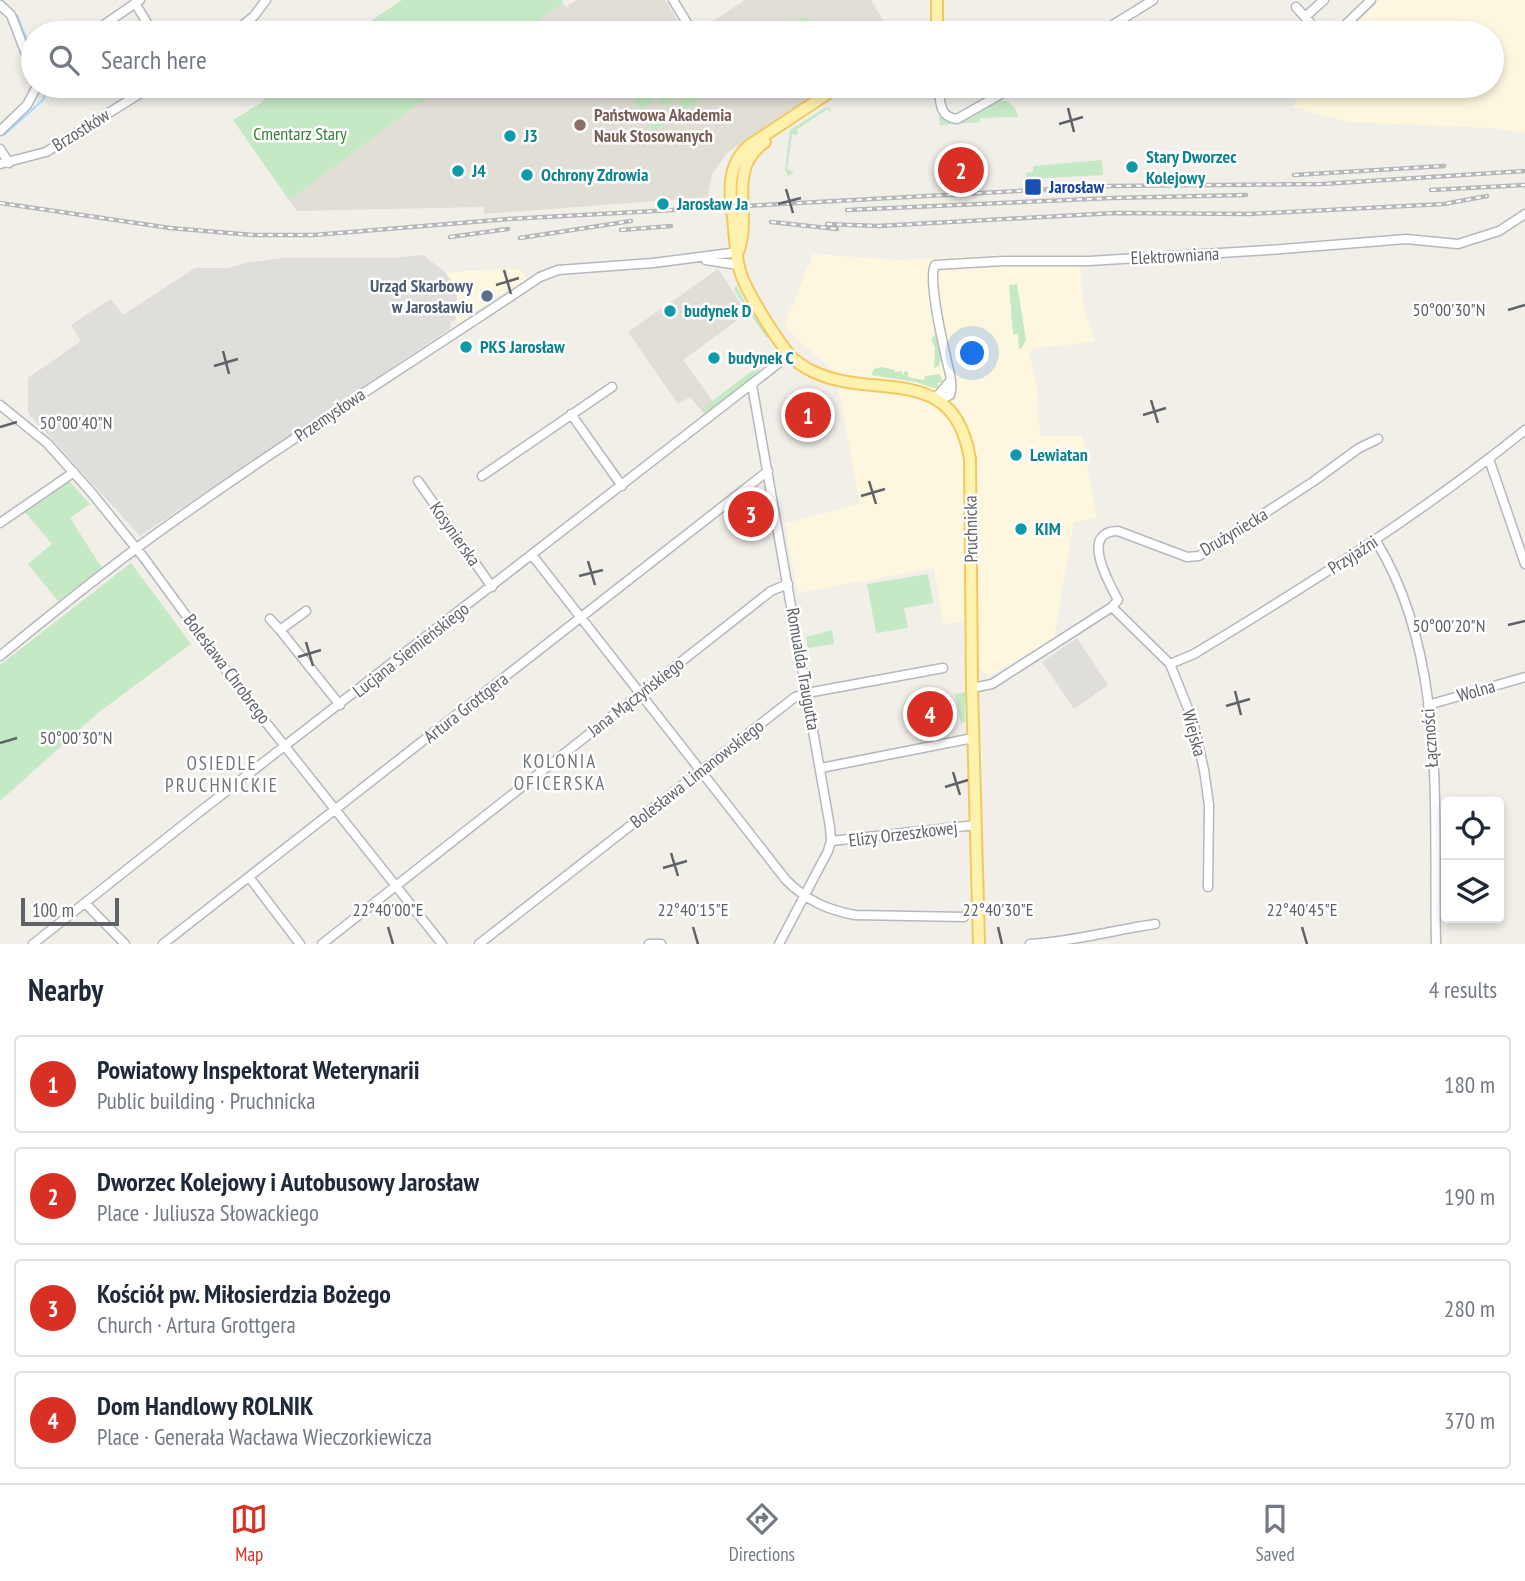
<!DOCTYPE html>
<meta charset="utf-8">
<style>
:root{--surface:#fff;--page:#f6f6f7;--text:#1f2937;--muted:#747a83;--line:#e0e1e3;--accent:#d93025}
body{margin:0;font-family:"PT Sans Narrow",sans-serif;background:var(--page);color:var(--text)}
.controls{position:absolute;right:21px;bottom:21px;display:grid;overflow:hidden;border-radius:7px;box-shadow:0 4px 10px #0003}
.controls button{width:63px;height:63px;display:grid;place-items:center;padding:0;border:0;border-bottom:2px solid var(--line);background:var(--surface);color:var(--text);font:35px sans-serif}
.scale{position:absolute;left:21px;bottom:18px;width:98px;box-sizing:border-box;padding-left:7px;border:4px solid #5f6368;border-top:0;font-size:19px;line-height:24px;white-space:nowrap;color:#5f6368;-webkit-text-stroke:5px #fff;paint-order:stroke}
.you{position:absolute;left:973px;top:354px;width:24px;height:24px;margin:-18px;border:5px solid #fff;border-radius:50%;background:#1a73e8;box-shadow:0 0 0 10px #1a73e833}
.badge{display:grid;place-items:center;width:46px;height:46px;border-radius:50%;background:var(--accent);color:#fff;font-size:23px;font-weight:700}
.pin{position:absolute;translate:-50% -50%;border:4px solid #fff;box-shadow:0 2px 7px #0006}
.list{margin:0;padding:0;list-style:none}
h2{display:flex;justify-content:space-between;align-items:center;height:91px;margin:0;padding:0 28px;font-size:30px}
h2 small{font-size:23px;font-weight:400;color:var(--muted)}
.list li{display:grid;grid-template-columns:46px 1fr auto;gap:21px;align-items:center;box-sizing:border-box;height:98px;margin:0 14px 14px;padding:0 14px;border:2px solid var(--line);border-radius:7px}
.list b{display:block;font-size:26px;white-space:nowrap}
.list p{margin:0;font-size:23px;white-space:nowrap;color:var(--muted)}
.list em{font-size:23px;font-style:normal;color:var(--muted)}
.icon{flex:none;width:38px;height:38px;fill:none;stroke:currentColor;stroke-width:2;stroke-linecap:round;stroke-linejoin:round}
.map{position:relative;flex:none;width:1525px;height:944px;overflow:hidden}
.search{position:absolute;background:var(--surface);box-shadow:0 4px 10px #0003;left:21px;right:21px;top:21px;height:77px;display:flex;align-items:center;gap:18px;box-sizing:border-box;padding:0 24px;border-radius:38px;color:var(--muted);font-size:26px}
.sheet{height:539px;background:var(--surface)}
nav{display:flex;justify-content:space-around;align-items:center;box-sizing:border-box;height:98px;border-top:2px solid var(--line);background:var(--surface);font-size:19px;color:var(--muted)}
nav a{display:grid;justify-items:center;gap:4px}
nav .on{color:var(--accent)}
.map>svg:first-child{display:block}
.commercial{fill:#fef7e0}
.industrial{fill:#e0deda}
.education{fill:#e1ded6}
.green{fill:#c5e8c5}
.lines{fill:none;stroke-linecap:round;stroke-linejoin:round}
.stream{stroke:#aadaff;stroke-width:2}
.minor-casing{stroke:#b5b8bc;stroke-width:11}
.major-casing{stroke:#f2c960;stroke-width:14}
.minor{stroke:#fff;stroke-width:8}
.major{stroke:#fff2af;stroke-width:10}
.rail-casing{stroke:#b6b7b8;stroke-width:4.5}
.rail{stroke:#fff;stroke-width:2;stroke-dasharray:5;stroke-linecap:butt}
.ticks{fill:none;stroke:#5f6368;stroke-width:2.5}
.education-dot{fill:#8d6e63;stroke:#fff;stroke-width:2.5}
.culture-dot{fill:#0f9aa8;stroke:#fff;stroke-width:2.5}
.transit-dot{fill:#1a4fb4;stroke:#fff;stroke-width:2.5}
.service-dot{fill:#5c6f8a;stroke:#fff;stroke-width:2.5}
.labels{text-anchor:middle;stroke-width:5;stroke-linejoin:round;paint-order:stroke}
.education-label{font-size:18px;font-weight:bold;fill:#785e54;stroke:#fff;text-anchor:start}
.street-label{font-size:18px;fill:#5f6368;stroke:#fff}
.park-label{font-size:18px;fill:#348238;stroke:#fff}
.culture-label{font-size:18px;font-weight:bold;fill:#0d838f;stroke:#fff;text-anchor:start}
.transit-label{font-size:18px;font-weight:bold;fill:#164399;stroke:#fff;text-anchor:start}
.service-label{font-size:18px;font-weight:bold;fill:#4e5e75;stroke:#fff;text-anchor:end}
.neighbourhood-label{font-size:19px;letter-spacing:2px;fill:#70757a;stroke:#fff}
.ticks-label{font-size:18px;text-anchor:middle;fill:#5f6368;stroke:#fff;stroke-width:5;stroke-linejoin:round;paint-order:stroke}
</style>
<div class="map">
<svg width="1525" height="944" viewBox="0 0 1525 944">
<rect width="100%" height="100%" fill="#f1efe8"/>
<path class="commercial" d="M1381 0H1525V133L1492 128 1349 122 1293 107 1303 86H1492V33H1346Z
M813 254 898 260 1006 255 1080 257 1083 304 1095 342 1035 348 1029 352 1037 388 1040 436H1082L1097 518 1074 522 1054 638 989 676 979 669V621L943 624 934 568 798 593 785 524 860 503 835 372 784 327Z
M520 269 527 279 514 288 512 286 508 289 467 316V318L460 323 457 321 455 316 457 289 445 272Z"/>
<path class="industrial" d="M423 255 445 272 457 289 456 319 450 323 451 328 140 536 28 413V378L81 341 71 325 111 299 123 315 195 268H228L246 263 283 258H392Z
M1077 638 1108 685 1074 709 1042 662Z"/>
<path class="education" d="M577 0H665L685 33H519L563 3 566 7Z
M745 0H871L891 33H695Z
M443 86H829L727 153 712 174 708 197 485 214 483 207 297 211 289 200Z
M718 269 747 313 683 360 717 407 706 416 690 397 678 404 628 332Z"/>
<path class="green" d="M402 0H562L563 3 519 33H353Z
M805 16 817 33H779Z
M277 86H443L289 200 233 120 261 103Z
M642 86H656L652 93 653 102 640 110 634 101 641 93 637 89Z
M689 86H695L703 97 682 112 678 106 682 98 681 91Z
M658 96a9 9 0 1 1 18 0a9 9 0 1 1-18 0Z
M997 101H1008L1015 108 1018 117 980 118V122L940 125 939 116C959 133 978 110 997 101Z
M826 107 830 108 831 113 828 109 797 129 798 135 792 134 787 169 794 173 788 176 785 170 790 130Z
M657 108 664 112 673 111 676 116 654 131 644 117Z
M1102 160 1103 175 1027 179 1026 173 1033 172V166Z
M1017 284 1026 340 1021 349 1019 348 1018 334H1013L1009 285Z
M736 285 749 310 770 337H766L734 290Z
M937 333 942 356 939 366 934 368 935 348 931 339Z
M751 366H754L759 369 757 375 706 416 702 409 753 370Z
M881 367 895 370V372L902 371V374H904V371L908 372V377L924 380 925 376 940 374 943 382 938 383V387L934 388 915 382 871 375 874 369Z
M68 480 90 504 70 518 102 568 58 601 28 564 52 544 24 511Z
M131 563 191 644 99 712 0 801V665Z
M928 574 933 603 904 608 908 628 876 633 867 584Z
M832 630 834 644 808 648 806 637Z
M965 692V722L961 724 955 694Z"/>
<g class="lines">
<path class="stream" d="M2 0 18 17 33 55
M4 135 43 100 49 86"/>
<g class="minor-casing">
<path id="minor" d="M673 0 693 33
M135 3 153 33
M0 5 11 15 33 72
M1296 7 1305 17
M92 33 140 0
M233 33 254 16 266 0
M1100 33 1153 0
M1319 33 1305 17 1324 0
M1337 33 1371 0
M939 86C940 102 939 117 957 119L1015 86
M0 131 27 105 37 86
M0 149 9 163
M0 164 46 152 152 86
M706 260 738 265
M752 385 830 827 831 841 828 851 779 944
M938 401 950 395C954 383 948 369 946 357 942 340 928 278 935 265L1003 261H1089L1269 250 1406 239 1458 244 1499 231 1525 214
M938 401 939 394 950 381
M0 405 47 443 91 492 144 558 245 696 442 944
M571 414 622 486
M1489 459 1525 564
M482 476 612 387
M418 481 492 587
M0 523 74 472
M1376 541C1448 657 1433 813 1436 944
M532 555 786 880C806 900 827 910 855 915L964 917
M1112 607 1170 664 1193 721 1204 770 1209 805 1208 887
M306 611 280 630 340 705
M270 619 280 630
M0 656C45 619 91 582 138 547 268 452 406 367 540 277L558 270 653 263 738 252
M1170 664 1194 654C1308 585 1421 514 1525 430
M972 688 992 684 1112 607 1118 600C1109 583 1079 531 1118 531L1187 557 1199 556 1314 481 1359 448 1378 439
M1428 705 1525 677
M821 768 973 738
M831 841 976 825
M249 877 300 944
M85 903 125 944
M33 944 202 810 789 355
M163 944 768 471
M322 944 771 591 788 584
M479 944 795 697 807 693 943 668
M649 944H661
M1030 944C1072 942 1113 930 1155 924"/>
</g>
<g class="major-casing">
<path id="major" d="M924 33 937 24V0
M839 86 750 145C727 163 729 191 733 218 735 235 735 254 740 271 746 292 774 335 788 353 794 360 805 368 814 372 876 401 954 361 970 459L972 688 979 944
M738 252C753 213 725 170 765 142"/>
</g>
<use href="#minor" class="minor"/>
<use href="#major" class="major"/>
<g class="rail-casing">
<path id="rail" d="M1294 175 1444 166
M1431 190 1525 185
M0 203 170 228 253 235H314L509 219 1109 186 1322 184 1525 171
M847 210 1112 198 1246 195
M771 222 837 229
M827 224 878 226 1115 213 1249 214 1444 204 1487 196
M621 230 671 226
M450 237 508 229
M520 238 631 221"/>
</g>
<use href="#rail" class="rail"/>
</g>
<path class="ticks" d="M1068 108 1074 132M1059 124 1083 117M786 189 793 213M778 204 801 198M504 270 511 294M496 285 519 278M1508 310 1525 305M223 351 229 374M214 366 238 359M1151 400 1158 423M1143 415 1166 408M0 427 17 422M869 481 876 504M861 496 885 489M588 561 595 585M579 576 603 570M1508 625 1525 621M306 642 313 666M298 657 321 650M1235 691 1241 715M1226 706 1250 699M0 743 17 738M953 772 960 795M945 787 968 780M671 853 678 876M663 868 687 861M388 927 393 944M693 927 698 944M998 927 1002 944M1302 927 1307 944"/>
<circle class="education-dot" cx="580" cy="125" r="7"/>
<g class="culture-dot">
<circle cx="510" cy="136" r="7"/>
<circle cx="1132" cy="167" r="7"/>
<circle cx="458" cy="171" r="7"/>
<circle cx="527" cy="175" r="7"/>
<circle cx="663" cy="204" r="7"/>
<circle cx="670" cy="311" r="7"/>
<circle cx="466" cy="347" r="7"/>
<circle cx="714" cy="358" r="7"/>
<circle cx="1016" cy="455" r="7"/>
<circle cx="1021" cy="529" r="7"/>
</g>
<rect class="transit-dot" x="1024" y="178" width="18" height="18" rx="3.5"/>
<circle class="service-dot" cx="487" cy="296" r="7"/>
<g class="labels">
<g class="education-label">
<text x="594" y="121">Państwowa Akademia<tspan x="594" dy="21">Nauk Stosowanych</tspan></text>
</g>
<g class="street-label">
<text transform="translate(81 130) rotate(-32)" y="6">Brzostków</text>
<text transform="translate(1175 256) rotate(-3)" y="6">Elektrowniana</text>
<text transform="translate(330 415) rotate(-34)" y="6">Przemysłowa</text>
<text transform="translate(971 529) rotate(-91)" y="6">Pruchnicka</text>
<text transform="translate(1234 532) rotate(-31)" y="6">Drużyniecka</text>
<text transform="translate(455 534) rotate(55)" y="6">Kosynierska</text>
<text transform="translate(1353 555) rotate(-33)" y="6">Przyjaźni</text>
<text transform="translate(411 650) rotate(-38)" y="6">Lucjana Siemieńskiego</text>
<text transform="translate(227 669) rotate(53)" y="6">Bolesława Chrobrego</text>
<text transform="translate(803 669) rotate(80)" y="6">Romualda Traugutta</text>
<text transform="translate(1476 691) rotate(-16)" y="6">Wolna</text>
<text transform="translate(636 697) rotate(-38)" y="6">Jana Mączyńskiego</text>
<text transform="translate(466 708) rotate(-38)" y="6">Artura Grottgera</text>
<text transform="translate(1194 733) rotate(75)" y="6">Wiejska</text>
<text transform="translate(1430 738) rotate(-94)" y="6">Łączności</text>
<text transform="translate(697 774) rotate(-38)" y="6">Bolesława Limanowskiego</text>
<text transform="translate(903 834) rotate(-7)" y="6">Elizy Orzeszkowej</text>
</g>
<g class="park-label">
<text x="300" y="140">Cmentarz Stary</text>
</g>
<g class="culture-label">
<text x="524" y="142">J3</text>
<text x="1146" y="163">Stary Dworzec<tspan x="1146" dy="21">Kolejowy</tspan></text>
<text x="472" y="177">J4</text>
<text x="541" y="181">Ochrony Zdrowia</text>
<text x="677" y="210">Jarosław Ja</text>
<text x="684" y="317">budynek D</text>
<text x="480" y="353">PKS Jarosław</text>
<text x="728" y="364">budynek C</text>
<text x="1030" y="461">Lewiatan</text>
<text x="1035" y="535">KIM</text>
</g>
<g class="transit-label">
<text x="1049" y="193">Jarosław</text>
</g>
<g class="service-label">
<text x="473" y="292">Urząd Skarbowy<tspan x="473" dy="21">w Jarosławiu</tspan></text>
</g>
<g class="neighbourhood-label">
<text x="560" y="768">KOLONIA<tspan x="560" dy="22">OFICERSKA</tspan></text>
<text x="222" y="770">OSIEDLE<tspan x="222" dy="22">PRUCHNICKIE</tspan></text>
</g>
</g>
<g class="ticks-label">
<text x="1449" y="316">50°00'30"N</text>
<text x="76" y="429">50°00'40"N</text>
<text x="1449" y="632">50°00'20"N</text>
<text x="76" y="744">50°00'30"N</text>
<text x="388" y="916">22°40'00"E</text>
<text x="693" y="916">22°40'15"E</text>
<text x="998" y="916">22°40'30"E</text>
<text x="1302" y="916">22°40'45"E</text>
</g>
</svg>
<div class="controls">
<button><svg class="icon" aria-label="locate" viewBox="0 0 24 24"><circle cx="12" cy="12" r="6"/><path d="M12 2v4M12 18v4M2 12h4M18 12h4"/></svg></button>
<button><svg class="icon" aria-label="layers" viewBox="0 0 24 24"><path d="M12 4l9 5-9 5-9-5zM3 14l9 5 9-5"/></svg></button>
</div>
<div class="scale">100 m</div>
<div class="you"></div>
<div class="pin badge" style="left:808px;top:415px">1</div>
<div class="pin badge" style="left:961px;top:170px">2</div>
<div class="pin badge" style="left:751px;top:514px">3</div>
<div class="pin badge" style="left:930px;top:714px">4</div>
<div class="search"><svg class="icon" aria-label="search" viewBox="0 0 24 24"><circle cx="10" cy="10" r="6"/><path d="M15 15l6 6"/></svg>Search here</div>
</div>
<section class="sheet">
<h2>Nearby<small>4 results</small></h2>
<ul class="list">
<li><span class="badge">1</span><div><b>Powiatowy Inspektorat Weterynarii</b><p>Public building · Pruchnicka</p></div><em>180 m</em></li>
<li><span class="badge">2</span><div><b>Dworzec Kolejowy i Autobusowy Jarosław</b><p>Place · Juliusza Słowackiego</p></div><em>190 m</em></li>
<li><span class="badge">3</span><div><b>Kościół pw. Miłosierdzia Bożego</b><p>Church · Artura Grottgera</p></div><em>280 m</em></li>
<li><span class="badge">4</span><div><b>Dom Handlowy ROLNIK</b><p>Place · Generała Wacława Wieczorkiewicza</p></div><em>370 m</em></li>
</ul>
</section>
<nav>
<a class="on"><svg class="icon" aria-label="map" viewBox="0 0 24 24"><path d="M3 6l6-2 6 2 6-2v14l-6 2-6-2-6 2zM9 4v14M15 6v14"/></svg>Map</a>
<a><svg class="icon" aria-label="directions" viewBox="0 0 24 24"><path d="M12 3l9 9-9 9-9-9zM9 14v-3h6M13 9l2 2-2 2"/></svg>Directions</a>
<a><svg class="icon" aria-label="saved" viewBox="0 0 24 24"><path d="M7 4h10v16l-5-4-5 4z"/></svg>Saved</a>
</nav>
